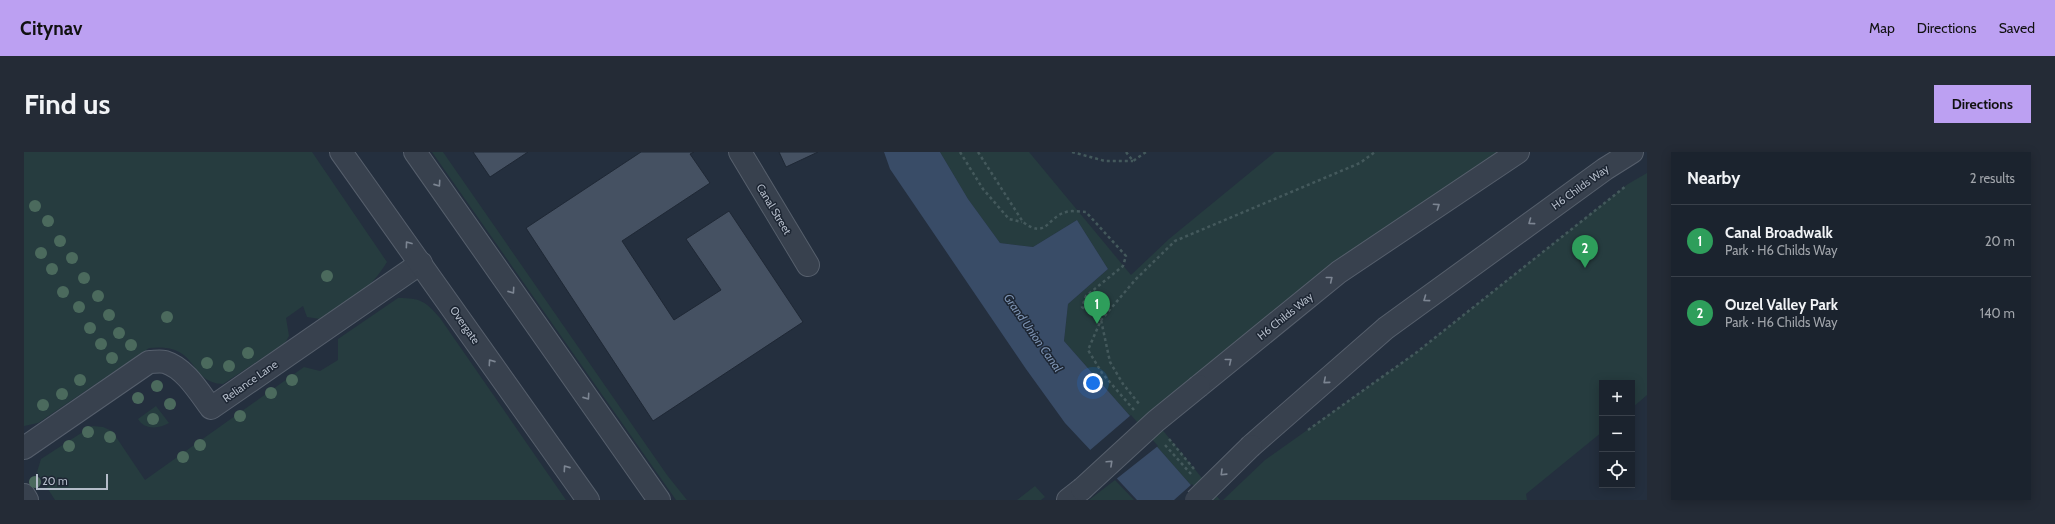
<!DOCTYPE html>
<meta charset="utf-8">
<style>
:root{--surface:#1b232e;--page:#242b36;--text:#f1f3f6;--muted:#a0a4aa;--line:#39404a;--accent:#bca0f2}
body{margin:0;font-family:Cabin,sans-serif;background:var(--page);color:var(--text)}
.controls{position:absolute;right:12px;bottom:12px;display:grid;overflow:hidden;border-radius:0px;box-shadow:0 2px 10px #0003}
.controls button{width:36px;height:36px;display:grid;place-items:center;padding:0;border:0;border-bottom:1px solid var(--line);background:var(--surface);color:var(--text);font:20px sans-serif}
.scale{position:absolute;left:12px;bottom:10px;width:72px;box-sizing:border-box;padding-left:4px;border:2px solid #b4bcc9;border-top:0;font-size:11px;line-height:14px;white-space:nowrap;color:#b4bcc9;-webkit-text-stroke:3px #1d2633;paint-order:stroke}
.you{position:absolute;left:1069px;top:231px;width:14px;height:14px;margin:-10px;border:3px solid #fff;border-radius:50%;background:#1a73e8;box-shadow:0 0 0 6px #1a73e833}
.badge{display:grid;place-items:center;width:26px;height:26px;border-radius:50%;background:var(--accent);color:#fff;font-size:13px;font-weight:700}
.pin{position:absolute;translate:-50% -33px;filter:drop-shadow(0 1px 2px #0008)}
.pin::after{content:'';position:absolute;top:21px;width:14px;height:12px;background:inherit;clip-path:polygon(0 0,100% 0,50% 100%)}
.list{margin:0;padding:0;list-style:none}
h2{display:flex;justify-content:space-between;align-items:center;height:52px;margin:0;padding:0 16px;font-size:17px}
h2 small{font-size:13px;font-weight:400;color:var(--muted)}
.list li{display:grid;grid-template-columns:26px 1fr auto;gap:12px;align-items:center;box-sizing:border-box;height:72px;padding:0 16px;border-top:1px solid var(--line)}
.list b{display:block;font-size:15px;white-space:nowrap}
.list p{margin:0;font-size:13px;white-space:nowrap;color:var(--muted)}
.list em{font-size:13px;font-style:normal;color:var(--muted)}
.icon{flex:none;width:22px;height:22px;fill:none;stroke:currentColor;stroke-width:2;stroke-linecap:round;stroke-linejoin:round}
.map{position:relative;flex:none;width:1623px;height:348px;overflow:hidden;border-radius:0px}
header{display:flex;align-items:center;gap:24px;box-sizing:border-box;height:56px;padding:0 20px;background:var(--accent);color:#111}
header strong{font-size:19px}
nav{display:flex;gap:22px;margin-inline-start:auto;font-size:14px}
.intro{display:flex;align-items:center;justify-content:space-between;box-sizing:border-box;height:96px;padding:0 24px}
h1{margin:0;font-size:28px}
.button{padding:10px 18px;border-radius:0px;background:var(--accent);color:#111;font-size:14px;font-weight:700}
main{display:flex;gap:24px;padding:0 24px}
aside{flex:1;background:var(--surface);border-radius:0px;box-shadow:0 2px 10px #0003}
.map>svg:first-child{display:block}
.green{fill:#263c3f}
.water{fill:#394c67}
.pier{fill:#242f3e}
.building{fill:#455162;stroke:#1f2835}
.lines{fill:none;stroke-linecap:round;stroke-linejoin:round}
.minor-casing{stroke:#565f6c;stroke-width:24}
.tertiary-casing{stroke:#565f6c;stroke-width:24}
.path{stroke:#44595c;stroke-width:2.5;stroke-dasharray:3 3;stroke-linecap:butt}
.minor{stroke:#38414e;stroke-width:22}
.tertiary{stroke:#38414e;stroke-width:22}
.tertiary-bridge-casing{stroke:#565f6c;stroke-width:24;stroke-linecap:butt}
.tertiary-bridge{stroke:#38414e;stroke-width:22}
.tree{fill:#4b6a5d}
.oneway{stroke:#7c8592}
.labels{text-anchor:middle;stroke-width:3;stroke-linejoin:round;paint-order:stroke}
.street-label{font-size:11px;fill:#b4bcc9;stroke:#1d2633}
.water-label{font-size:12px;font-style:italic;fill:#7c92b1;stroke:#1d2633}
</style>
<header>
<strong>Citynav</strong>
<nav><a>Map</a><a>Directions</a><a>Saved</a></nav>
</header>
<div class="intro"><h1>Find us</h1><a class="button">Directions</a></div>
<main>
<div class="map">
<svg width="1623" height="348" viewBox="0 0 1623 348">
<rect width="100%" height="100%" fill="#242f3e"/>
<path class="green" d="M0 0H288L363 110C344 141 325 149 296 167L283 165 279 154 262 166 265 184 261 191 199 232C163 230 176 190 125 196L14 271 0 274Z
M408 0H419L643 323 663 348H652Z
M916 0H1005L1107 123 1145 87 1251 0H1494L1132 270 1196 348H1180L1040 189 1044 152 1084 117 1053 68 1009 95 976 91 944 47Z
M1623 21V243L1608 256V231H1578V280L1502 342 1503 348H1199L1241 308 1393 200 1604 32Z
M374 146C397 146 401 149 416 166L542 348H31L13 320 17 307 68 274 79 275 88 279 121 328 280 215 296 219 314 208V187Z
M132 254 145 271C135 277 120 278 114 267Z
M1091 328 1110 348H1065Z
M1011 334 1021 345 1017 348H993Z"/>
<path class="water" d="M860 0H916L944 47 976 91 1009 95 1053 68 1084 117 1044 152 1040 189 1180 348H1113L1041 271 1002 217 866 17Z"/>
<path class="pier" d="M1107 263 1134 294 1091 328 1065 299Z
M1168 332 1182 348H1150Z"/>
<path class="building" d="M449 0H504L466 25Z
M617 0H670L666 2 686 31 598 89 650 168 697 138 662 87 705 59 779 170 629 269 502 76Z
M755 0H794L762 15Z"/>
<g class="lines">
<g class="minor-casing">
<path id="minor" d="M716 0 784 113
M0 296 125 210C130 210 136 209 141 210 161 216 175 240 187 256L397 111
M0 343 3 348"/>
</g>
<g class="tertiary-casing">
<path id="tertiary" d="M317 0 564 348
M391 0 635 348
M1175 234 1315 120 1494 0
M1227 294 1362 176 1581 17 1608 0
M1044 348 1058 337"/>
</g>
<path class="path" d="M936 0 959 37 985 67 998 70
M954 0 999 70C1023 88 1023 65 1042 60 1048 58 1056 60 1062 60L1102 104 1099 114 1062 144 1058 155 1077 168 1086 210 1099 232 1116 253
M1048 0 1081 9H1109
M1102 0 1109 9 1122 0
M1110 258 1078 221 1064 198 1077 168 1112 127 1151 89 1336 11 1351 0
M1284 278 1393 200 1602 34
M1145 287 1170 317
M1141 293 1167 322"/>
<use href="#minor" class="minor"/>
<use href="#tertiary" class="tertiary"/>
<g class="tertiary-bridge-casing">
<path id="tertiary-bridge" d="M1058 337 1132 269 1175 234
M1172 348 1227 294"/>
</g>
<use href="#tertiary-bridge" class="tertiary-bridge"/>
</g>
<g class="tree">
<circle cx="11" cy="54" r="6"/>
<circle cx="24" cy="69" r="6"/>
<circle cx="36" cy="89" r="6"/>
<circle cx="17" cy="101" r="6"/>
<circle cx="48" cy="106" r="6"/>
<circle cx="28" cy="117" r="6"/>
<circle cx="303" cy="124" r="6"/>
<circle cx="60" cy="126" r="6"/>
<circle cx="39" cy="140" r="6"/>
<circle cx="74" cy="144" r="6"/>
<circle cx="55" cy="155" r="6"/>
<circle cx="85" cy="163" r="6"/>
<circle cx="143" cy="165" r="6"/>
<circle cx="66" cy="176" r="6"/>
<circle cx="95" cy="181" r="6"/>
<circle cx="77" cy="192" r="6"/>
<circle cx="107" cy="193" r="6"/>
<circle cx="224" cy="201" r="6"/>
<circle cx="88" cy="206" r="6"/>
<circle cx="183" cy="211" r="6"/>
<circle cx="205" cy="214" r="6"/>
<circle cx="56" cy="228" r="6"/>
<circle cx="268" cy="228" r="6"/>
<circle cx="133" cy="234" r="6"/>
<circle cx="247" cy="241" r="6"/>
<circle cx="38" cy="242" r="6"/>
<circle cx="114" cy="246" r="6"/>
<circle cx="146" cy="252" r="6"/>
<circle cx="19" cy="253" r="6"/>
<circle cx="216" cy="264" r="6"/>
<circle cx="129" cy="267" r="6"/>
<circle cx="64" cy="280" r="6"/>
<circle cx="86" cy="285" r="6"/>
<circle cx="176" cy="293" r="6"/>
<circle cx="45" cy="294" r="6"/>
<circle cx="159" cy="305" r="6"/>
<circle cx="11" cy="330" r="6"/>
</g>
<defs><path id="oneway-chevron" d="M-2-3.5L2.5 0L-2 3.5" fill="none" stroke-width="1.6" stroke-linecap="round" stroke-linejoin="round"/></defs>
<g class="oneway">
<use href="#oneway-chevron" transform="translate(414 32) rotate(55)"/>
<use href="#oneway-chevron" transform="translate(1413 54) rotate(-34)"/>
<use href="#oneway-chevron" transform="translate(1507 70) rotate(144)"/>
<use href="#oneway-chevron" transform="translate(384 92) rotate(-126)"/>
<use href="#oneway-chevron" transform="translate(1306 127) rotate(-39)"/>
<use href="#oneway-chevron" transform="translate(488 139) rotate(55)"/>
<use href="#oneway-chevron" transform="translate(1402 147) rotate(144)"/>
<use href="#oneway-chevron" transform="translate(1205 209) rotate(-39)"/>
<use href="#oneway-chevron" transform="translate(467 210) rotate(-125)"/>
<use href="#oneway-chevron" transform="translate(1302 229) rotate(139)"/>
<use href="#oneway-chevron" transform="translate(563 245) rotate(55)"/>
<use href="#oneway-chevron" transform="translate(1086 311) rotate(-43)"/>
<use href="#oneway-chevron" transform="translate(542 316) rotate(-125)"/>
<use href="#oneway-chevron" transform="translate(1199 321) rotate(136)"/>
</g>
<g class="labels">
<g class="street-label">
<text transform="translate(1556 35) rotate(-36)" y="4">H6 Childs Way</text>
<text transform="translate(750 57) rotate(59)" y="4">Canal Street</text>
<text transform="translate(1261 164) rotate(-39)" y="4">H6 Childs Way</text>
<text transform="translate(441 173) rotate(55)" y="4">Overgate</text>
<text transform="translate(226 229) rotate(-35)" y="4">Reliance Lane</text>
</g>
<g class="water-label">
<text transform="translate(1009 181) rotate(55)" y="4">Grand Union Canal</text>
</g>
</g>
</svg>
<div class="controls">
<button>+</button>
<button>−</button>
<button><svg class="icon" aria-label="locate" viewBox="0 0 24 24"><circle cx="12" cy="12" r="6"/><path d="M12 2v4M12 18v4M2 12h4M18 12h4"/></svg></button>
</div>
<div class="scale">20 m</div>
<div class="you"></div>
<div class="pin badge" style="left:1073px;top:172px;background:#2e9e5b">1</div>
<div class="pin badge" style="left:1561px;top:116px;background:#2e9e5b">2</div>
</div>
<aside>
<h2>Nearby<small>2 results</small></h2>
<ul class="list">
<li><span class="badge" style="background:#2e9e5b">1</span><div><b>Canal Broadwalk</b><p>Park · H6 Childs Way</p></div><em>20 m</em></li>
<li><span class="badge" style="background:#2e9e5b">2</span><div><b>Ouzel Valley Park</b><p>Park · H6 Childs Way</p></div><em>140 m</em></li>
</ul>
</aside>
</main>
